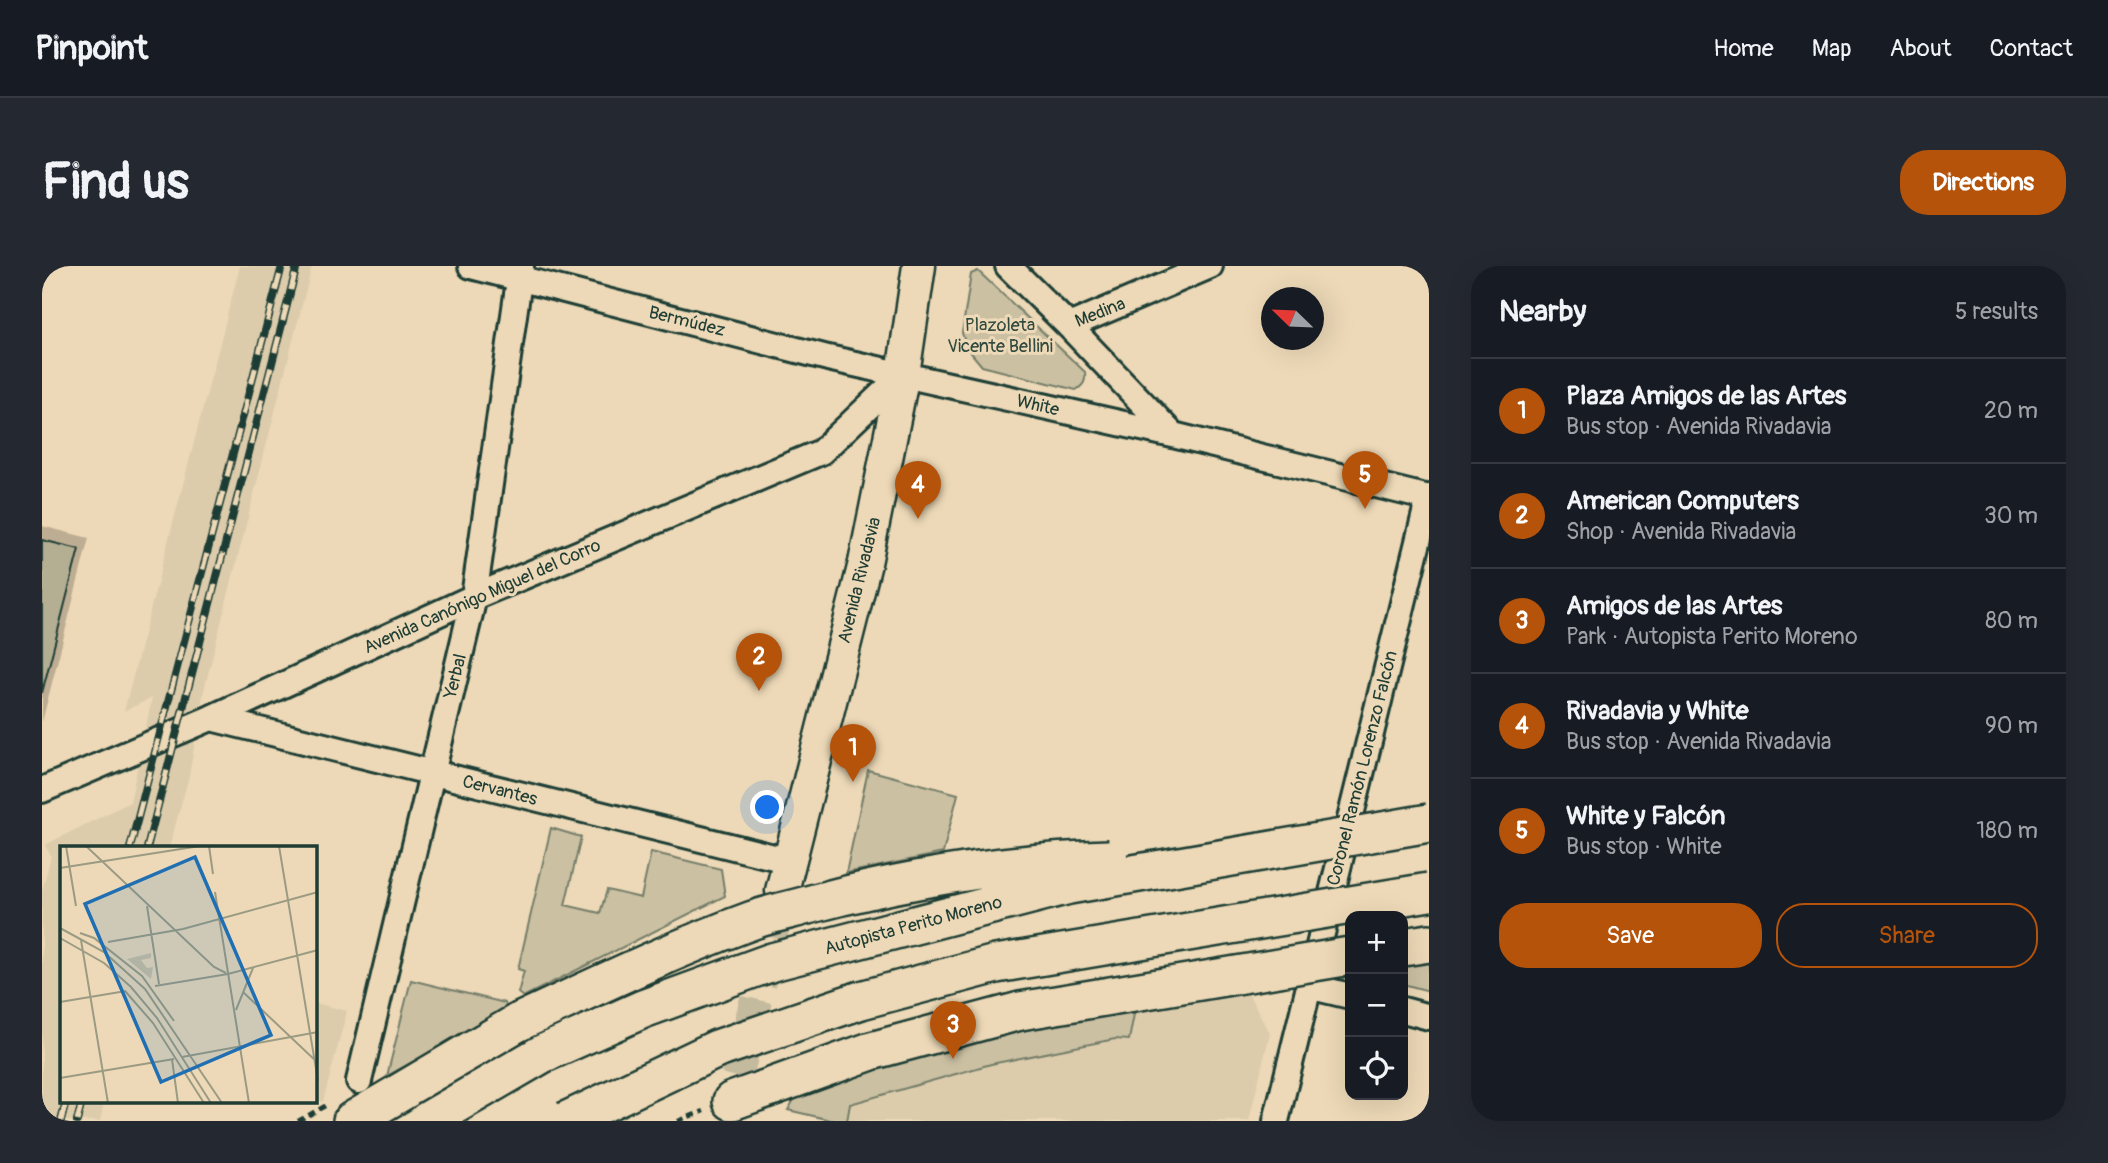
<!DOCTYPE html>
<meta charset="utf-8">
<style>
:root{--surface:#171b24;--page:#242831;--text:#f1f3f6;--muted:#9ea1a6;--line:#363941;--accent:#b45309}
body{margin:0;font-family:Pangolin,sans-serif;background:var(--page);color:var(--text)}
.controls{position:absolute;right:21px;bottom:21px;display:grid;overflow:hidden;border-radius:14px;box-shadow:0 7px 28px #0002}
.controls button{width:63px;height:63px;display:grid;place-items:center;padding:0;border:0;border-bottom:2px solid var(--line);background:var(--surface);color:var(--text);font:35px sans-serif}
.compass{position:absolute;left:1219px;top:21px;width:63px;height:63px;border-radius:50%;background:var(--surface);box-shadow:0 7px 28px #0002;rotate:293deg}
.you{position:absolute;left:726px;top:542px;width:24px;height:24px;margin:-18px;border:5px solid #fff;border-radius:50%;background:#1a73e8;box-shadow:0 0 0 10px #1a73e833}
.badge{display:grid;place-items:center;width:46px;height:46px;border-radius:50%;background:var(--accent);color:#fff;font-size:23px;font-weight:700}
.pin{position:absolute;translate:-50% -58px;filter:drop-shadow(0 2px 4px #0008)}
.pin::after{content:'';position:absolute;top:37px;width:24px;height:21px;background:inherit;clip-path:polygon(0 0,100% 0,50% 100%)}
.list{margin:0;padding:0;list-style:none}
h2{display:flex;justify-content:space-between;align-items:center;height:91px;margin:0;padding:0 28px;font-size:30px}
h2 small{font-size:23px;font-weight:400;color:var(--muted)}
.list li{display:grid;grid-template-columns:46px 1fr auto;gap:21px;align-items:center;box-sizing:border-box;height:105px;padding:0 28px;border-top:2px solid var(--line)}
.list b{display:block;font-size:26px;white-space:nowrap}
.list p{margin:0;font-size:23px;white-space:nowrap;color:var(--muted)}
.list em{font-size:23px;font-style:normal;color:var(--muted)}
.actions{display:flex;gap:14px;padding:21px 28px}
.actions a{flex:1;padding:16px 0;border:2px solid var(--accent);border-radius:28px;text-align:center;font-size:24px;color:var(--accent)}
.actions .main{background:var(--accent);color:#fff}
.icon{flex:none;width:38px;height:38px;fill:none;stroke:currentColor;stroke-width:2;stroke-linecap:round;stroke-linejoin:round}
.map{position:relative;flex:none;width:1387px;height:855px;overflow:hidden;border-radius:28px}
header{display:flex;align-items:center;gap:42px;box-sizing:border-box;height:98px;padding:0 35px;background:var(--surface);border-bottom:2px solid var(--line)}
header strong{font-size:33px}
nav{display:flex;gap:38px;margin-inline-start:auto;font-size:24px}
.intro{display:flex;align-items:center;justify-content:space-between;box-sizing:border-box;height:168px;padding:0 42px}
h1{margin:0;font-size:49px}
.button{padding:18px 32px;border-radius:28px;background:var(--accent);color:#fff;font-size:24px;font-weight:700}
main{display:flex;gap:42px;padding:0 42px}
aside{flex:1;background:var(--surface);border-radius:28px;box-shadow:0 7px 28px #0002}
.map>svg:first-child{display:block}
.built{fill:#dcccac}
.green{fill:#cbc0a2;stroke:#757e6b;stroke-width:2}
.shadow{fill:#0003}
.building{fill:#b4ae93;stroke:#1f3d34;stroke-width:2}
.lines{fill:none;stroke-linecap:round;stroke-linejoin:round}
.major-tunnel{stroke:#c4ba9d;stroke-width:32;stroke-dasharray:32 16;stroke-linecap:butt}
.minor-casing{stroke:#1f3d34;stroke-width:30}
.major-casing{stroke:#1f3d34;stroke-width:37}
.highway-casing{stroke:#1f3d34;stroke-width:42}
.path{stroke:#1f3d34;stroke-width:4.5;stroke-dasharray:7 5;stroke-linecap:butt}
.minor{stroke:#edd9b7;stroke-width:24}
.major{stroke:#edd9b7;stroke-width:32}
.highway{stroke:#edd9b7;stroke-width:37}
.rail-casing{stroke:#1f3d34;stroke-width:8}
.rail{stroke:#edd9b7;stroke-width:5;stroke-dasharray:16;stroke-linecap:butt}
.highway-bridge-casing{stroke:#1f3d34;stroke-width:42;stroke-linecap:butt}
.highway-bridge{stroke:#edd9b7;stroke-width:37}
.labels{text-anchor:middle;stroke-width:6;stroke-linejoin:round;paint-order:stroke}
.street-label{font-size:18px;fill:#1f3d34;stroke:#edd9b7}
.park-label{font-size:18px;fill:#304a3f;stroke:#edd9b7}
.inset-road{fill:none;stroke:#9b9b83;stroke-width:2}
.view{fill:#1f6fb2;fill-opacity:0.15;stroke:#1f6fb2;stroke-width:3.5}
.inset-edge{fill:none;stroke:#1f3d34;stroke-width:3.5}
</style>
<header>
<strong>Pinpoint</strong>
<nav><a>Home</a><a>Map</a><a>About</a><a>Contact</a></nav>
</header>
<div class="intro"><h1>Find us</h1><a class="button">Directions</a></div>
<main>
<div class="map">
<svg width="1387" height="855" viewBox="0 0 1387 855">
<rect width="100%" height="100%" fill="#edd9b7"/>
<filter id="ink" filterUnits="userSpaceOnUse"><feTurbulence type="fractalNoise" baseFrequency=".0143" numOctaves="2"/><feDisplacementMap in="SourceGraphic" scale="14" xChannelSelector="R" yChannelSelector="G"/><feConvolveMatrix kernelMatrix="1 2 1 2 8 2 1 2 1" color-interpolation-filters="sRGB"/></filter>
<g filter="url(#ink)">
<path class="built" d="M198 0H270L162 424 147 510 127 582H19V836H62L58 855H0V625L9 590 3 579 88 536 110 432 82 445Z
M1201 718 1228 767 1207 855H805L808 838 949 798 1073 773 1086 774 1094 738Z
M273 737 305 745 281 836 273 834Z"/>
<path class="green" d="M936 5 1043 106C1044 115 1042 119 1034 124L940 100 925 82 920 67 929 8Z
M826 504 916 528 901 587 804 607Z
M509 562 539 571 523 639 558 647 565 624 599 632 609 586 679 603 683 630 481 731 476 727 482 705 476 703Z
M1387 667V725L1361 718V671Z
M369 714 463 737 465 744 345 810Z
M1094 738 1087 774 1073 773 949 798 808 838 805 855H793L746 844 753 832 763 829V824L866 787Z"/>
<path class="shadow" d="M0 260 47 272 0 456Z"/>
<path class="building" d="M0 274 37 283 0 427Z"/>
<g class="lines">
<path class="major-tunnel" d="M695 811 740 627"/>
<g class="minor-casing">
<path id="minor" d="M429 0 786 92 1131 169 1387 232
M966 0 1027 60 1131 169
M1027 60 1168 0
M169 452 748 595
M0 524 169 452 432 331 779 186 861 108
M1266 720 1308 730
M1361 744 1387 751
M317 815 432 331 479 0
M1234 855 1387 231"/>
</g>
<g class="major-casing">
<path id="major" d="M740 625 823 297 861 108 877 0"/>
</g>
<g class="highway-casing">
<path id="highway" d="M1361 681 1387 677
M690 835 829 785 978 745
M310 855 477 756"/>
</g>
<path class="path" d="M256 855 283 840
M636 855 662 845"/>
<use href="#minor" class="minor"/>
<use href="#major" class="major"/>
<use href="#highway" class="highway"/>
<g class="rail-casing">
<path id="rail" d="M88 582 240 0
M105 582 255 0
M19 855 24 836
M35 855 40 836"/>
</g>
<use href="#rail" class="rail"/>
<g class="highway-bridge-casing">
<path id="highway-bridge" d="M978 745 1308 690
M477 756C555 720 631 683 711 654 731 647 753 643 773 637 868 612 969 596 1067 593
M385 855 500 788 601 743 730 696 1027 619 1387 557
M524 855 675 783 819 734 954 698 1387 626"/>
</g>
<use href="#highway-bridge" class="highway-bridge"/>
</g>
</g>
<g class="labels">
<g class="street-label">
<text transform="translate(1058 46) rotate(-22)" y="6">Medina</text>
<text transform="translate(645 55) rotate(14)" y="6">Bermúdez</text>
<text transform="translate(996 139) rotate(13)" y="6">White</text>
<text transform="translate(817 314) rotate(-76)" y="6">Avenida Rivadavia</text>
<text transform="translate(440 330) rotate(-24)" y="6">Avenida Canónigo Miguel del Corro</text>
<text transform="translate(413 410) rotate(-76)" y="6">Yerbal</text>
<text transform="translate(1320 502) rotate(-76)" y="6">Coronel Ramón Lorenzo Falcón</text>
<text transform="translate(458 524) rotate(14)" y="6">Cervantes</text>
<text transform="translate(871 659) rotate(-15)" y="6">Autopista Perito Moreno</text>
</g>
<g class="park-label">
<text x="958" y="65">Plazoleta<tspan x="958" dy="21">Vicente Bellini</tspan></text>
</g>
</g>
<g transform="translate(18 580)">
<rect width="257" height="257" fill="#edd9b7"/>
<path d="M91 107V112L81 114 87 122 93 121 91 133 67 113Z" fill="#cbc0a2"/>
<path class="inset-road" d="M6 0 16 60M26 0 154 121 166 127M149 0 153 28M219 0 258 235M0 22 140 0M155 46 189 257M87 60 99 138M0 82 44 106 85 143 162 257M20 87 34 92 82 130 114 175M0 92 44 117 71 141 97 172 151 257M21 94 48 257M48 96 123 83 258 46M95 140 168 128 258 104M65 145 93 177 144 257M183 146 258 217M0 156 66 145M176 164 193 122M122 211 258 186M112 213 118 257M0 232 114 213"/>
<path class="view" d="M135 11 211 189 101 236 25 58Z"/>
<rect width="257" height="257" class="inset-edge"/>
</g>
</svg>
<div class="controls">
<button>+</button>
<button>−</button>
<button><svg class="icon" aria-label="locate" viewBox="0 0 24 24"><circle cx="12" cy="12" r="6"/><path d="M12 2v4M12 18v4M2 12h4M18 12h4"/></svg></button>
</div>
<svg class="compass" viewBox="-18 -18 36 36"><path d="M0-13l5 13h-10z" fill="#e53935"/><path d="M0 13l5-13h-10z" fill="#9ea1a6"/></svg>
<div class="you"></div>
<div class="pin badge" style="left:811px;top:516px">1</div>
<div class="pin badge" style="left:717px;top:425px">2</div>
<div class="pin badge" style="left:911px;top:793px">3</div>
<div class="pin badge" style="left:876px;top:253px">4</div>
<div class="pin badge" style="left:1323px;top:243px">5</div>
</div>
<aside>
<h2>Nearby<small>5 results</small></h2>
<ul class="list">
<li><span class="badge">1</span><div><b>Plaza Amigos de las Artes</b><p>Bus stop · Avenida Rivadavia</p></div><em>20 m</em></li>
<li><span class="badge">2</span><div><b>American Computers</b><p>Shop · Avenida Rivadavia</p></div><em>30 m</em></li>
<li><span class="badge">3</span><div><b>Amigos de las Artes</b><p>Park · Autopista Perito Moreno</p></div><em>80 m</em></li>
<li><span class="badge">4</span><div><b>Rivadavia y White</b><p>Bus stop · Avenida Rivadavia</p></div><em>90 m</em></li>
<li><span class="badge">5</span><div><b>White y Falcón</b><p>Bus stop · White</p></div><em>180 m</em></li>
</ul>
<div class="actions"><a class="main">Save</a><a>Share</a></div>
</aside>
</main>
